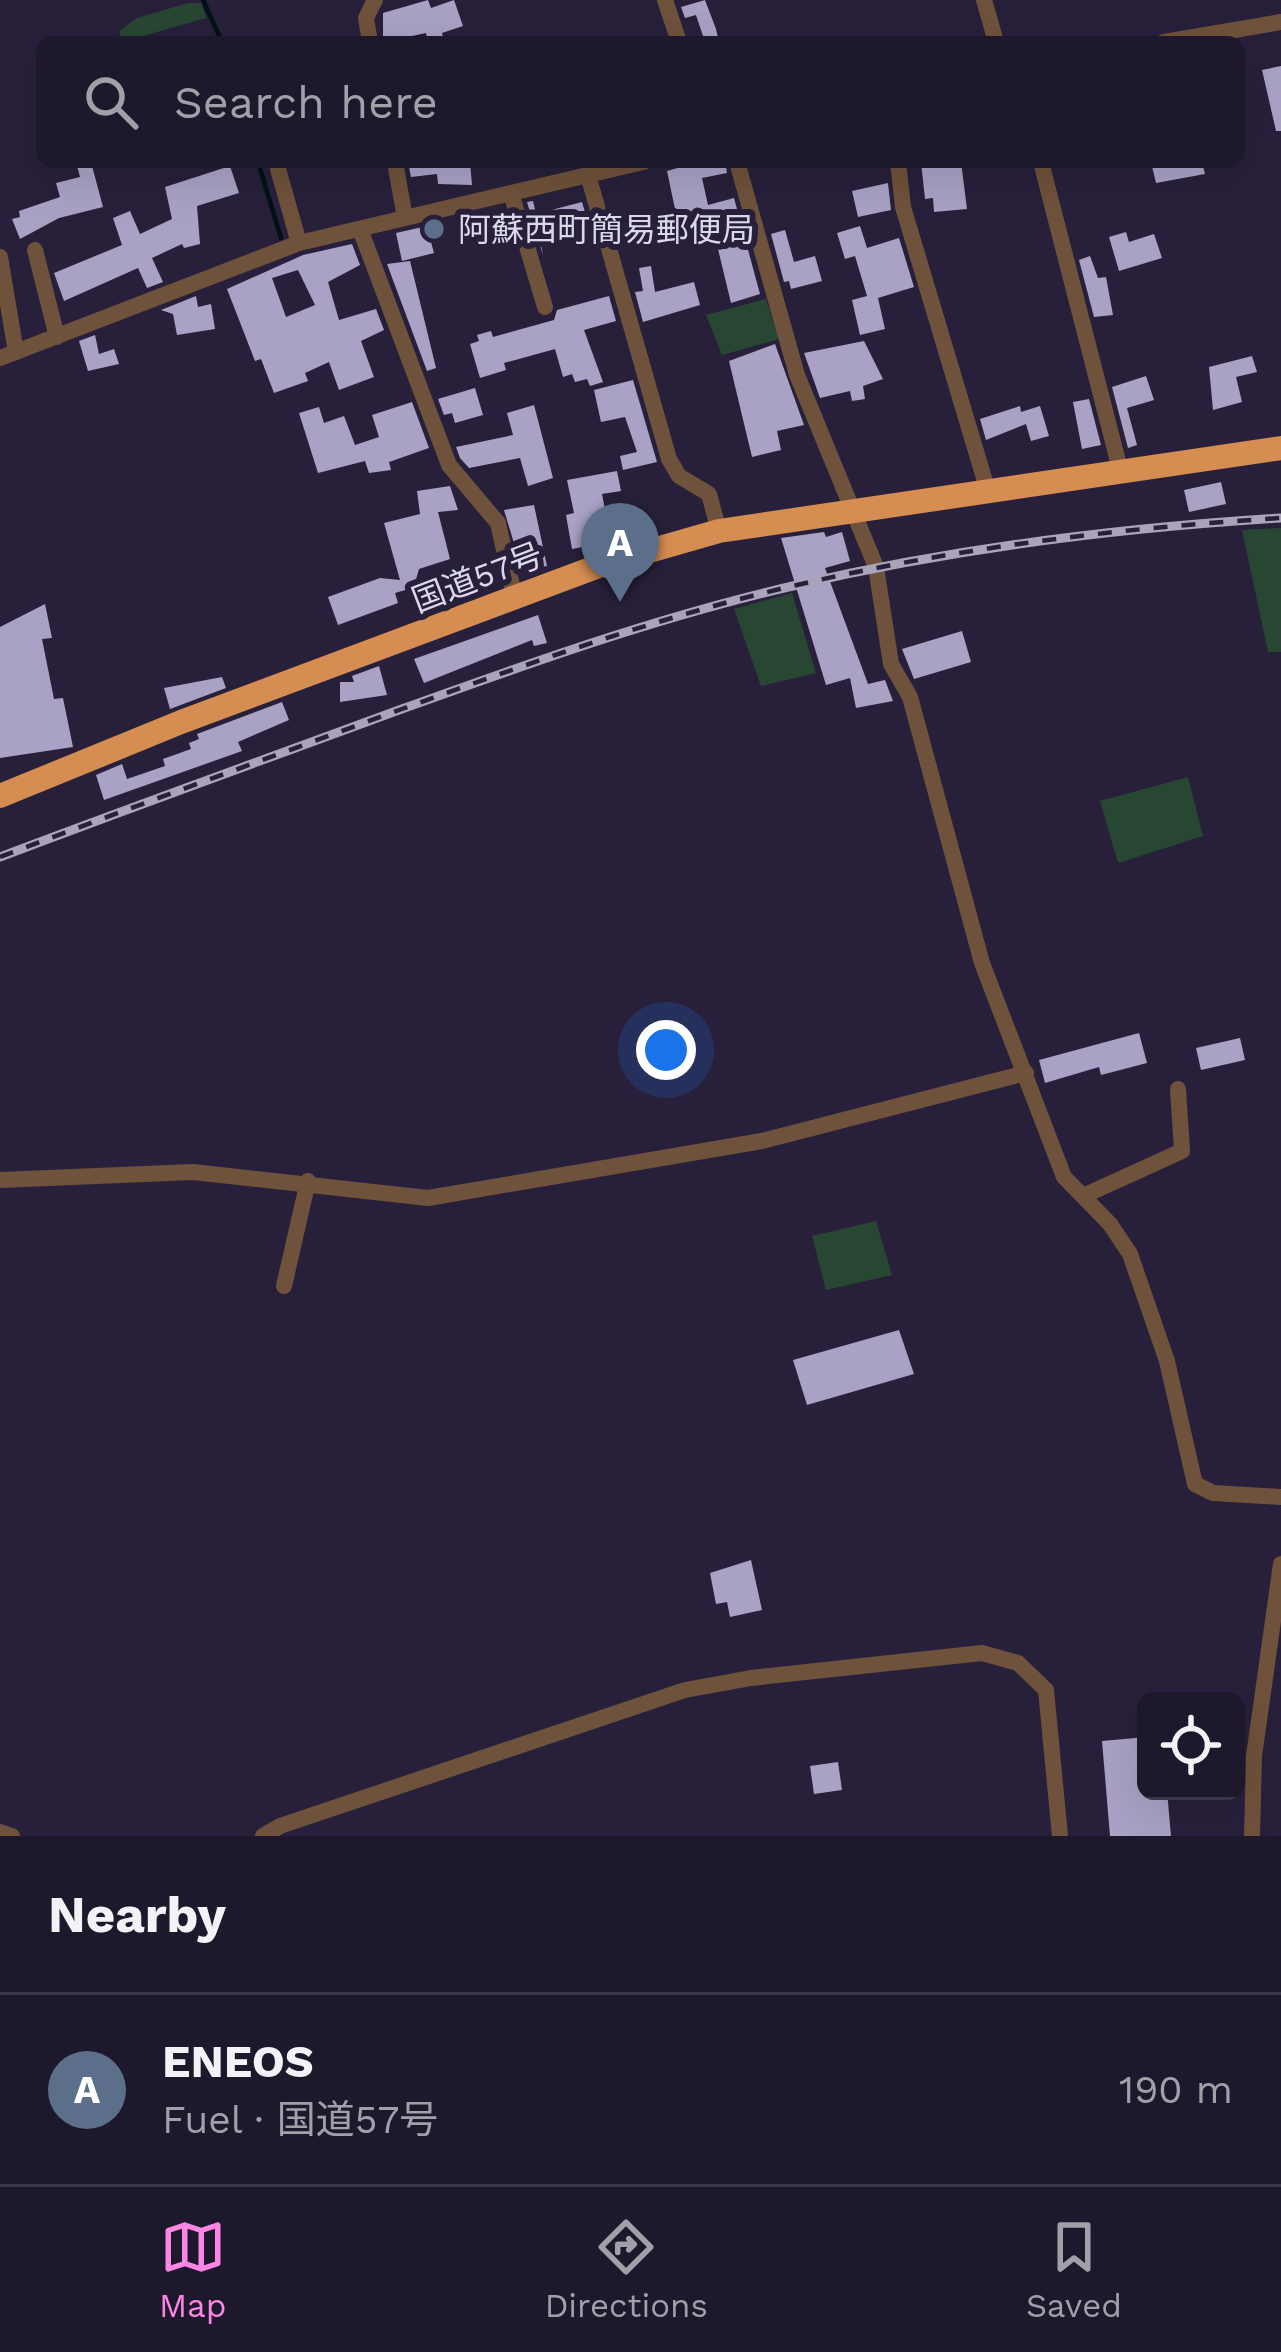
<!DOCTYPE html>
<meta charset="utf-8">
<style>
:root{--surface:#1e182c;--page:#262134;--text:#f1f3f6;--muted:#a1a0a9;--line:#3c3748;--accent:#fc86e4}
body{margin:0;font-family:"Work Sans","Noto Sans JP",sans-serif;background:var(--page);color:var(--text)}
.controls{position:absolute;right:36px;bottom:36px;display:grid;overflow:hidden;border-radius:18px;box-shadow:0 12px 48px #0002}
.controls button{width:108px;height:108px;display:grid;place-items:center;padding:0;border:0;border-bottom:3px solid var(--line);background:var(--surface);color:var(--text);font:60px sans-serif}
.you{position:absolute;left:666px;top:1050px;width:42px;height:42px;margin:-30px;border:9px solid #fff;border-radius:50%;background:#1a73e8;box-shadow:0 0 0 18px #1a73e833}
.badge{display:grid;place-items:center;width:78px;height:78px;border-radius:50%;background:var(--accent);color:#fff;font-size:39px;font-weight:700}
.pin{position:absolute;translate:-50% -99px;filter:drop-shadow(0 3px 6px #0008)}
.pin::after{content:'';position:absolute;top:63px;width:42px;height:36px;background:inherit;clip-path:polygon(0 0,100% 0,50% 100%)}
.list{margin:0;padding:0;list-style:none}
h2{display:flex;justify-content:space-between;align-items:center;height:156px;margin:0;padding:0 48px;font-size:51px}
h2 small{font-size:39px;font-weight:400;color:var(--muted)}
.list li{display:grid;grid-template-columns:78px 1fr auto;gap:36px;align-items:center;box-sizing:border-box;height:192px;padding:0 48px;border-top:3px solid var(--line)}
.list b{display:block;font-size:45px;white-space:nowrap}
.list p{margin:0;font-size:39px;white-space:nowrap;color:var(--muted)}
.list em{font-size:39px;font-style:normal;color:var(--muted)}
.icon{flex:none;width:66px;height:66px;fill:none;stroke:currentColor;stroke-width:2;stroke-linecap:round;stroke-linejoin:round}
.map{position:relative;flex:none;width:1281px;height:1836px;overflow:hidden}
.search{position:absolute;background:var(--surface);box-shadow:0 12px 48px #0002;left:36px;right:36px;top:36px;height:132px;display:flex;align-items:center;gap:30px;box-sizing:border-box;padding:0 42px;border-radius:18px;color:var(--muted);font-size:45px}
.sheet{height:348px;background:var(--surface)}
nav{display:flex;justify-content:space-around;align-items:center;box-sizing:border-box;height:168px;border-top:3px solid var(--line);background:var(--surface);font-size:33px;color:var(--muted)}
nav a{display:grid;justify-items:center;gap:6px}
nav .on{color:var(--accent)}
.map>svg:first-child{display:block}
.green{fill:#284732}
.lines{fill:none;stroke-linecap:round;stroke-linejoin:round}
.stream{stroke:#001115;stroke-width:4.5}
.building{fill:#aaa2c5;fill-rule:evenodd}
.minor{stroke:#6f523b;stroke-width:16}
.highway{stroke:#d68d51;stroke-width:24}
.rail-casing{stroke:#a9a4b9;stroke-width:9}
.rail{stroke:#28203b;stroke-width:4.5;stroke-dasharray:14;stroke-linecap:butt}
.service-dot{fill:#5c6f8a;stroke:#28203b;stroke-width:4.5}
.labels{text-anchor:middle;stroke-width:12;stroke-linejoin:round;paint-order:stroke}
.poi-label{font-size:33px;fill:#dbd8ea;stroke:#28203b;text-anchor:start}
.street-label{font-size:33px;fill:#dbd8ea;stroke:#28203b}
</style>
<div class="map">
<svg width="1281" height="1836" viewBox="0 0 1281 1836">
<rect width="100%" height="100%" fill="#28203b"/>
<path class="green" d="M188 3H201L206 18 122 42 119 31 137 18Z
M766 299 779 339 722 355 706 315Z
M1281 528V652H1268L1242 530Z
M792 593 816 673 761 686 734 609Z
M1188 777 1203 836 1118 863 1100 801Z
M876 1221 892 1275 826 1290 812 1236Z"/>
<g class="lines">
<path class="stream" d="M203 0 222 42
M258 162 281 238"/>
</g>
<path class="building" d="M428 0 431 8 454 0 463 26 442 33 444 42H428L426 33 383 42V13Z
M705 0 716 29 719 42H705L696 15 685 18 681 7Z
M1281 66V131H1276L1262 70Z
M76 162H91L103 207 59 218 20 239 12 219 20 217 19 211 60 197 56 183 80 177Z
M408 162H470L472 185 438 184 437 174 411 177Z
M699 162H725L727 173 702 178 708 205 734 198 760 294 731 303 711 220 679 228 667 171Z
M921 162H961L967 209 934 212 933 198 925 199Z
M1151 162H1202L1205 174 1156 183Z
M230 166 239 193 197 206 200 244 184 248 182 244 152 258 163 282 147 288 138 268 64 301 54 273 122 245 113 218 130 211 140 234 172 219 165 187Z
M888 183 891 210 858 217 852 191Z
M533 201 536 214 582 202 587 219 539 233 543 255 527 202Z
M436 224 441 241 431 242 434 253 402 261 396 233Z
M860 226 867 248 899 238 914 287 878 298 885 329 860 335 852 300 867 296 855 256 845 259 837 233Z
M785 230 794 262 815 256 822 281 791 289 789 281 784 282 771 234Z
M1126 232 1129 242 1154 234 1162 258 1119 271 1109 237Z
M352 244 360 265 328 282 339 320 376 309 384 330 361 341 374 377 339 390 329 362 305 373 308 381 274 393 261 359 255 361 227 289 303 255ZM298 270 315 305 286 317 272 278Z
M1090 256 1098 278 1106 277 1113 315 1094 317 1079 260Z
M410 261 436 368 427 371 387 264Z
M651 266 655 292 694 282 700 305 643 322 635 292 643 291 639 268Z
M196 296 198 307 211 304 215 329 177 335 173 314 161 310Z
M609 296 616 321 584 330 603 382 590 386 587 379 575 382 572 374 563 377 555 349 504 363 506 370 480 378 470 344 479 341 477 335 491 331 493 337 554 320 557 310Z
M95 335 99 354 114 349 119 364 88 371 79 341Z
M864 341 883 379 863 386 865 399 852 401 850 391 820 398 804 353Z
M775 344 804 425 777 431 781 450 752 457 729 361Z
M1252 356 1257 372 1236 377 1242 402 1213 410 1209 367Z
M1146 376 1154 400 1127 408 1137 445 1128 448 1112 387Z
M633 380 657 462 623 470 620 456 637 452 625 417 601 422 594 390Z
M475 388 483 415 455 423 452 413 444 415 438 399Z
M1089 399 1101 445 1082 449 1073 402Z
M412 402 429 448 389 462 391 470 369 473 365 461 318 473 299 413 319 407 324 423 344 416 355 445 379 437 372 415Z
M534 405 553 478 528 486 520 458 469 468 460 458 456 447 513 435 507 413Z
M1020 406 1021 412 1040 406 1049 436 1031 441 1026 424 986 440 980 419Z
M617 471 621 491 602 494 607 519 615 518 619 540 572 549 566 515 574 513 567 480Z
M1221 482 1226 504 1189 512 1184 490Z
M450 486 458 510 438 512 450 559 419 569 415 583 426 584 395 593 398 603 338 625 328 597 380 578 400 580 384 523 420 514 417 491Z
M534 505 547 566 522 570 504 510Z
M824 532 826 537 842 532 850 561 825 568 868 684 885 680 893 701 856 708 850 678 826 685 781 538Z
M45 604 52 638 42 639 54 699 63 698 73 747 0 758V627Z
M538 615 547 643 534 646 532 640 424 683 414 659Z
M962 631 971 662 914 679 902 649Z
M379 666 387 695 340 702V682H354L352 676Z
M222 677 226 688 170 709 164 688Z
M282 702 289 720 238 742 242 751 104 800 96 775 122 764 127 779 165 766 163 759 191 749 189 743 199 739 197 734Z
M1139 1033 1147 1063 1101 1075 1099 1067 1045 1083 1039 1060Z
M1240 1038 1245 1060 1201 1070 1196 1048Z
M899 1330 914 1374 807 1405 793 1360Z
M751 1560 762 1610 730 1617 727 1602 716 1604 710 1573Z
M1146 1737V1791H1167L1171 1836H1110L1102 1741Z
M838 1762 842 1790 814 1794 810 1766Z"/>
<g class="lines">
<path class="minor" d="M665 0 679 42
M984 0 996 42
M370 42 366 18 375 0
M1164 42 1281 22
M395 162 405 218
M737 162 797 375 876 567 891 664 910 697 982 963 1064 1177 1110 1224 1130 1254 1167 1361 1195 1484 1213 1493 1281 1497
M898 162 903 207 987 488
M1041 162 1120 469
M278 169 299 243
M588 175 669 459 679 476 709 494 719 531
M511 193 545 307
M360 229 449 465 498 523 515 599
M35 250 57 337
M0 257 16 352
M0 358 299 243 643 162
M0 1180 193 1172 428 1198 762 1141 1026 1073
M1083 1196 1182 1151 1178 1089
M284 1286 308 1181
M0 1832 12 1836
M263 1836 280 1826 685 1690 751 1678 982 1653 1018 1663 1046 1690 1060 1836
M1252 1836 1254 1756 1281 1564"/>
<path class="highway" d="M0 796 181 722 604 564 719 531 1281 448"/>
<g class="rail-casing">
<path id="rail" d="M0 857C132 807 266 759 399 710 530 663 661 616 797 585 956 548 1118 528 1281 518"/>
</g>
<use href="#rail" class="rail"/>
</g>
<circle class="service-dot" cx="434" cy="229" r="12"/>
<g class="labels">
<g class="poi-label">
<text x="458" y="241">阿蘇西町簡易郵便局</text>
</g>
<g class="street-label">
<text transform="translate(477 577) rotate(-21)" y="12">国道57号</text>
</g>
</g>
</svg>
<div class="controls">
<button><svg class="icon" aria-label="locate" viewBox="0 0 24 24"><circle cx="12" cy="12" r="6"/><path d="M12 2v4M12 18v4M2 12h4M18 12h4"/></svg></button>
</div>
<div class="you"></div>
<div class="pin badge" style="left:620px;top:602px;background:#5c6f8a">A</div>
<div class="search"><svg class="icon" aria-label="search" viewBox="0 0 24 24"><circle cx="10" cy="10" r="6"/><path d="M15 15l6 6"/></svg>Search here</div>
</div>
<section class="sheet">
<h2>Nearby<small></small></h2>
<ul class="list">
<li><span class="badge" style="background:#5c6f8a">A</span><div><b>ENEOS</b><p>Fuel · 国道57号</p></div><em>190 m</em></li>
</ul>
</section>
<nav>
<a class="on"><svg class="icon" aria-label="map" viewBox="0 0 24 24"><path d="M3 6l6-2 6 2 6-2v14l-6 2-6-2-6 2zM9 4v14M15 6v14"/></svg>Map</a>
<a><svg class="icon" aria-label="directions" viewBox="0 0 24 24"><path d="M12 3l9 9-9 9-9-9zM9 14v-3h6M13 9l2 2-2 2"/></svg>Directions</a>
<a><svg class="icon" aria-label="saved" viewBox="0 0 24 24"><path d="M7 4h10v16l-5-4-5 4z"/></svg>Saved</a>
</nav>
